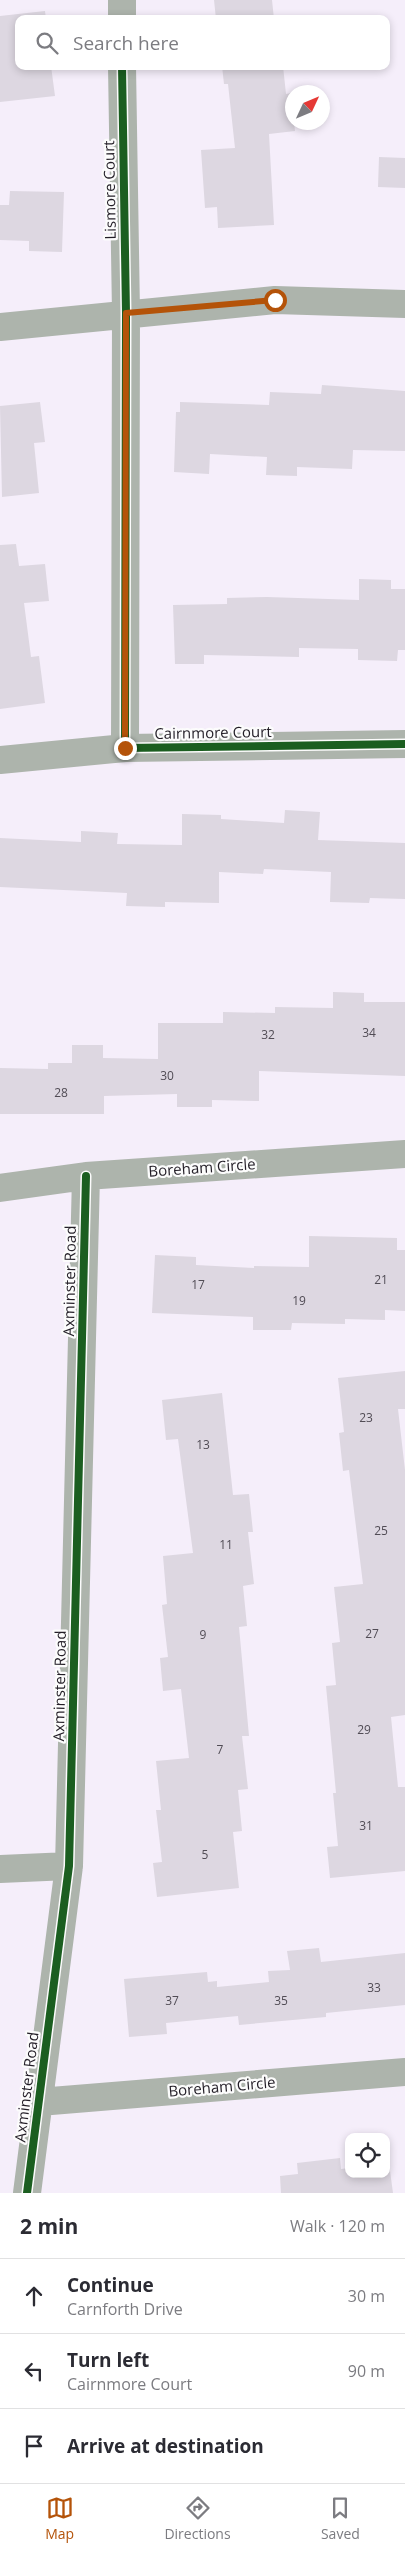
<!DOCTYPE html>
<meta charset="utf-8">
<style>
:root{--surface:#fff;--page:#f2f2f3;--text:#2b2b33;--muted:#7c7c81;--line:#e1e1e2;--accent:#b45309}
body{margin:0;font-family:"Open Sans",sans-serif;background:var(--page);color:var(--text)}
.controls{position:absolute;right:15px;bottom:15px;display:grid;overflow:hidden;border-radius:10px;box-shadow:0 2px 8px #0003}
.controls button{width:45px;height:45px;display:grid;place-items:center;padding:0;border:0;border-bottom:1px solid var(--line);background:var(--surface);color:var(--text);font:25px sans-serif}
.compass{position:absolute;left:285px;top:85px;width:45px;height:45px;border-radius:50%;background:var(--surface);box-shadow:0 2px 8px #0003;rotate:46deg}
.stop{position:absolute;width:15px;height:15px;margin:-11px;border:4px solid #b45309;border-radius:50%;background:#fff}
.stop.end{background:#b45309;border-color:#fff;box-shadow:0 1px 5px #0008}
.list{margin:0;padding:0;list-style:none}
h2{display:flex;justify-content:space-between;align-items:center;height:65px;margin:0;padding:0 20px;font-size:21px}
h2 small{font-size:16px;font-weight:400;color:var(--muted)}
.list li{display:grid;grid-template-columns:32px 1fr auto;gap:15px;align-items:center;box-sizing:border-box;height:75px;padding:0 20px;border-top:1px solid var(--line)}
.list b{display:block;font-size:19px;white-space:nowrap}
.list p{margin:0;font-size:16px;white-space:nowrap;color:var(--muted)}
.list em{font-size:16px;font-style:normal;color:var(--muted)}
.icon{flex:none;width:28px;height:28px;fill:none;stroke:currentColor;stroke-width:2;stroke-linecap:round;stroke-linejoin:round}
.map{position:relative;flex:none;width:405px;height:2193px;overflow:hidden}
.search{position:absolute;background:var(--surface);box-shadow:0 2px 8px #0003;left:15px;right:15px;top:15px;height:55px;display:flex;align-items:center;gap:12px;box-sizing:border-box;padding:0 18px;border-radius:10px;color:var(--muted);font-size:19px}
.sheet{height:290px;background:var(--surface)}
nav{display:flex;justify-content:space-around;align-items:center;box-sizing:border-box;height:70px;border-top:1px solid var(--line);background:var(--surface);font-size:14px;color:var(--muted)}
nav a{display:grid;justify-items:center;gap:2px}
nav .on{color:var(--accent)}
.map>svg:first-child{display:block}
.building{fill:#ddd7e1}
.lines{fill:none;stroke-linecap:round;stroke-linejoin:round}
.street{stroke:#adb4ac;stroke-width:28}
.cycleway-casing{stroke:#fcfcfc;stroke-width:11}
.cycleway{stroke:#1b5e20;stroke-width:8}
.route{stroke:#b45309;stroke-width:6}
.labels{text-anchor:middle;stroke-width:4.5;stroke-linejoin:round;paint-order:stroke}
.number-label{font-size:12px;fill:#514c55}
.street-label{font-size:15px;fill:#221d26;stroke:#fcfcfc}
</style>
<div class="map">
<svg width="405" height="2193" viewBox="0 0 405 2193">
<rect width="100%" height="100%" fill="#f5eefa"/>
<path class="building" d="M214 0H272L274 19H216Z
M45 11 46 19H19V66H51L55 96 0 102V16Z
M222 66H283L286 94 291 93 295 131 269 134 274 225 218 228 217 207 205 208 201 150 235 148 228 84H224Z
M379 157 405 158V188L378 187Z
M10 191 64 192 62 252 29 251V241L0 240V205H9Z
M322 385 405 391V451L353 450 352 469 297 467V476L266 475 267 457 210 454 209 474 174 472 176 412H180V402L269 405 270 392 321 394Z
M40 402 45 442 34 443 39 493 2 497 0 406Z
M16 544 19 566 45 564 49 601 24 603 31 657 39 656 45 703 0 709V545Z
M359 579 391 580V589H405V650H398L397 661 358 660V649L299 648V657L204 655V664H175L173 605 227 604V598L267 597 359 600Z
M285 810 320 812 318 840 405 843V899L370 898 369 903 330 902 331 872 264 869 263 874 219 872V903L165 902V907L126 906 127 893 0 887V838L81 842V831L118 833 117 844 182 845V814L221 815V819L284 823Z
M333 992 364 993V1002H405V1076L259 1071V1101L212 1100V1107H177V1094L104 1096V1114H0V1068L48 1069V1063H72V1045H103V1058L158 1059V1023H223V1012L275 1013V1007L333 1008Z
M309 1236 397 1238V1250H405V1311L385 1310V1320L345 1319V1324L292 1323 291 1330H253V1317L152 1313 155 1255 196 1257V1265L254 1268V1266L309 1267Z
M405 1371V1409H398L405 1470V1715L391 1717 398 1787H405V1871L330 1878 327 1847 338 1846 333 1793H336L326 1686 336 1685 332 1643 340 1642 334 1587 363 1584 349 1470 343 1471 339 1433 344 1432 338 1378Z
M222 1393 233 1495 249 1494 253 1532H248L254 1584 243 1586 247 1626 239 1627 249 1736H242L248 1789 238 1790 242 1831 233 1832 239 1888 157 1897 153 1863 162 1862 156 1810H161L156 1761 189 1758 181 1689 163 1691 160 1658 168 1657 162 1605 167 1604 163 1556 193 1553 178 1439 166 1440 162 1400Z
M319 1948 321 1962 405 1953V2005L326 2013V2017L239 2025 238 2016 166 2023 167 2034 129 2037 124 1979 207 1972 208 1982 217 1981V1987L269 1982 268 1971 290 1970 287 1951Z
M340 2158 341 2169 349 2168V2174H386V2163H389L393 2193H281L280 2176 298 2174 297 2163Z"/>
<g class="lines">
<path class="street" d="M122 0V19
M122 66 126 313 125 748 405 744
M0 327 275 300 405 304
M0 760 125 748
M0 1188 86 1176 405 1154
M0 1869 69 1866
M39 2102 405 2072
M27 2193 69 1866 86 1176"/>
<g class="cycleway-casing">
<path id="cycleway" d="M122 66 126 313 125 748 405 744
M27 2193 69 1866 86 1176"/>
</g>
<use href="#cycleway" class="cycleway"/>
</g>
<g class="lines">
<path class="route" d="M125 748 126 313 275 300"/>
</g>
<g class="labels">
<g class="number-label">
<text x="369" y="1037">34</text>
<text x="268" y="1039">32</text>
<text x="167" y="1080">30</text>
<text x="61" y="1097">28</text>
<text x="381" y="1284">21</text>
<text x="198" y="1289">17</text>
<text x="299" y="1305">19</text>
<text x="366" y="1422">23</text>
<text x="203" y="1449">13</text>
<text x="381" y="1535">25</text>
<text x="226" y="1549">11</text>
<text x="372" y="1638">27</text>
<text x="203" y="1639">9</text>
<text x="364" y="1734">29</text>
<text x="220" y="1754">7</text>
<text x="366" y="1830">31</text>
<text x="205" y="1859">5</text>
<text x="374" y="1992">33</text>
<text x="172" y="2005">37</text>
<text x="281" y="2005">35</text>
</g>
<g class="street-label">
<text transform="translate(110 190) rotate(-91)" y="5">Lismore Court</text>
<text transform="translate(213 733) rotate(-1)" y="5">Cairnmore Court</text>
<text transform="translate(202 1168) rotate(-4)" y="5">Boreham Circle</text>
<text transform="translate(70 1281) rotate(-89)" y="5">Axminster Road</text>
<text transform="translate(60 1686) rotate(-89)" y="5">Axminster Road</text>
<text transform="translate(27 2087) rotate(-83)" y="5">Axminster Road</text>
<text transform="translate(222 2087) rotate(-5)" y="5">Boreham Circle</text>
</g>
</g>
</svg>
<div class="controls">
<button><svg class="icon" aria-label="locate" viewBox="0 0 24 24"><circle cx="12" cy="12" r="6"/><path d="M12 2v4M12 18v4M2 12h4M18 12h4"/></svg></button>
</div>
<svg class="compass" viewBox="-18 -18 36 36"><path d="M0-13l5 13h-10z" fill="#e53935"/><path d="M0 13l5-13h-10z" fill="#7c7c81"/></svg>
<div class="stop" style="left:275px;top:300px"></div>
<div class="stop end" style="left:125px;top:748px"></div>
<div class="search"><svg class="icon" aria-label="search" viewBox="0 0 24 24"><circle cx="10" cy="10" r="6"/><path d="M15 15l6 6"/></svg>Search here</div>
</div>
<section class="sheet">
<h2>2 min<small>Walk · 120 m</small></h2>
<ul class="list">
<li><svg class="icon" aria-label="ahead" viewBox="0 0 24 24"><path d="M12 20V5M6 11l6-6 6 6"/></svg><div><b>Continue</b><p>Carnforth Drive</p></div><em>30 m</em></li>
<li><svg class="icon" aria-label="left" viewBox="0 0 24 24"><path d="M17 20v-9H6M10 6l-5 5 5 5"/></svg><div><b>Turn left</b><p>Cairnmore Court</p></div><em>90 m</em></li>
<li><svg class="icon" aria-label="arrive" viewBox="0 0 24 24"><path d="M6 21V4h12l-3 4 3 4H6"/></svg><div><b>Arrive at destination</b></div></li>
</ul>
</section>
<nav>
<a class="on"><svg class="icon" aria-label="map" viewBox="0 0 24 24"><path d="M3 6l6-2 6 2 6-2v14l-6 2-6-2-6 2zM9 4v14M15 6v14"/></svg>Map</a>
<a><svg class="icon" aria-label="directions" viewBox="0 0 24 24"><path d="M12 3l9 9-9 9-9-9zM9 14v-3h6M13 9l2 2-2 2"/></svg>Directions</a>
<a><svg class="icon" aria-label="saved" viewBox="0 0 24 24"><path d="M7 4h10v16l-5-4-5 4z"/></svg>Saved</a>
</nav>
